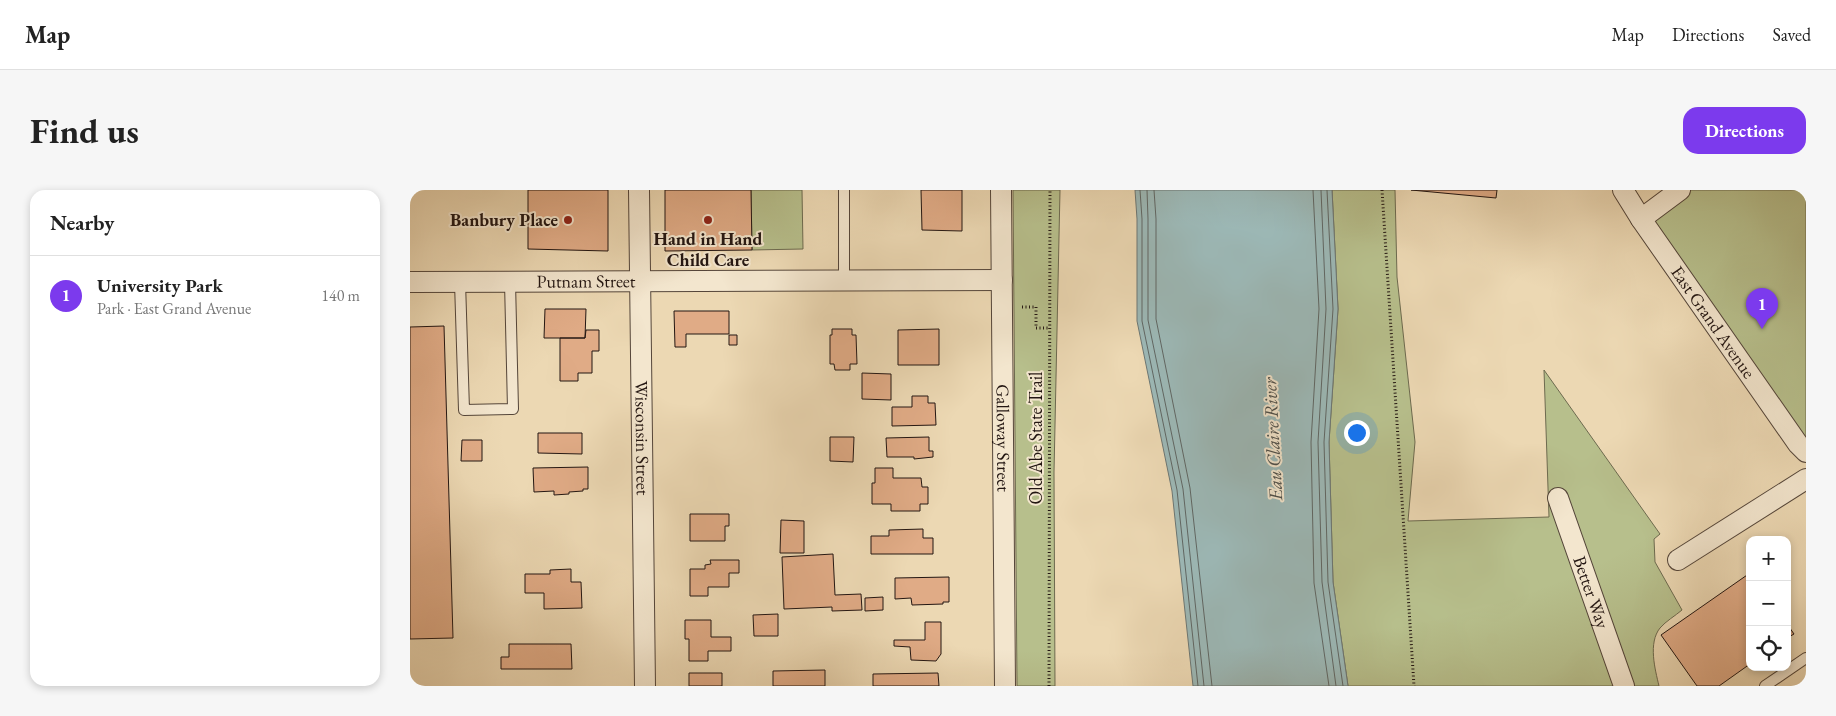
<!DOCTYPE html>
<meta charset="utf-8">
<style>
:root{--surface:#fff;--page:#f6f6f6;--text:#222;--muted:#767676;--line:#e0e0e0;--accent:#7c3aed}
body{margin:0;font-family:"EB Garamond",serif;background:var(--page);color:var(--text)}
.controls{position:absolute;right:15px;bottom:15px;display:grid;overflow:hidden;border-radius:10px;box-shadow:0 2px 8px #0003}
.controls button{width:45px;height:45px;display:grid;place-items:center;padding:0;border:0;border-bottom:1px solid var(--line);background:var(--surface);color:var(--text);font:25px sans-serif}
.you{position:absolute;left:946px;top:242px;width:18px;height:18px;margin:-12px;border:4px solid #fff;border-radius:50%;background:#1a73e8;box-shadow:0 0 0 8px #1a73e833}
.badge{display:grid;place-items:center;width:32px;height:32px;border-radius:50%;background:var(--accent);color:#fff;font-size:16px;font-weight:700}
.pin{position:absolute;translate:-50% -41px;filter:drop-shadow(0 1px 2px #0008)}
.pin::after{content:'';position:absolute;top:26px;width:18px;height:15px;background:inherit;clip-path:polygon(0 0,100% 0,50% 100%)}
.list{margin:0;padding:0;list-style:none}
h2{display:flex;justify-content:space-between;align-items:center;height:65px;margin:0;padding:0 20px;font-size:21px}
h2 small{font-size:16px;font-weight:400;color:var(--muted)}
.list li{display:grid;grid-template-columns:32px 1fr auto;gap:15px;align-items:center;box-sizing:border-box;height:80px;padding:0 20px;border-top:1px solid var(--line)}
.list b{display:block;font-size:19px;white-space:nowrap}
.list p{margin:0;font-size:16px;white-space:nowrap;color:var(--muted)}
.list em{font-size:16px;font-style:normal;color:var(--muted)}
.icon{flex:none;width:28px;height:28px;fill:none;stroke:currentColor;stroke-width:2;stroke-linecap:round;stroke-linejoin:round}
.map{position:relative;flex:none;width:1396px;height:496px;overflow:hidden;border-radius:15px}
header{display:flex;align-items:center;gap:30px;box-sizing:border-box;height:70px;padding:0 25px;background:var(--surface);border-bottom:1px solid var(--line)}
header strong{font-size:24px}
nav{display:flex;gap:28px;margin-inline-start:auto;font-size:18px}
.intro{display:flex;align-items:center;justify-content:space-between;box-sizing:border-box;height:120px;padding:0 30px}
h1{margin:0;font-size:35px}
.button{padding:12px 22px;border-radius:15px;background:var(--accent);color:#fff;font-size:18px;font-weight:700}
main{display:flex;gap:30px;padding:0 30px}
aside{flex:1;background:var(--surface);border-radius:15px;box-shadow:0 2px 8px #0003}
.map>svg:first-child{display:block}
.green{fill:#b7bf8c;stroke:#6d6a4f}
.water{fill:#9cb8b6;stroke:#6c7774}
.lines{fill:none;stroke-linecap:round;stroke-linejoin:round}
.shore{stroke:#606764;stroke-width:1}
.building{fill:#e0ab86;stroke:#231612}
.lane-casing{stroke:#55463a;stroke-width:12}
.street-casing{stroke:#55463a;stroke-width:22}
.path{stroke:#231612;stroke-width:3;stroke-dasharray:1 2.5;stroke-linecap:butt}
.lane{stroke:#f3e6ce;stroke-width:10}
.street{stroke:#f3e6ce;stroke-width:20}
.poi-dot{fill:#8f2418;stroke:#f3e6ce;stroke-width:2}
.labels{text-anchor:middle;stroke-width:4;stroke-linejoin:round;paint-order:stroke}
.poi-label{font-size:18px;font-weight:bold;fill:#231612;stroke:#f3e6ce;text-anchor:end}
.street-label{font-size:18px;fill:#231612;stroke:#f3e6ce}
.water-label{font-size:19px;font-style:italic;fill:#4d4f4b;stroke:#f3e6ce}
</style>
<header>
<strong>Map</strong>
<nav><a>Map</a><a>Directions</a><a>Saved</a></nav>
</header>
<div class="intro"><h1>Find us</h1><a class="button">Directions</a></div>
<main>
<aside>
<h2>Nearby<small></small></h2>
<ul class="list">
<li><span class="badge">1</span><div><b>University Park</b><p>Park · East Grand Avenue</p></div><em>140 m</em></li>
</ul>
</aside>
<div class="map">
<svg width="1396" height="496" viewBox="0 0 1396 496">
<rect width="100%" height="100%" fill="#ecd8b3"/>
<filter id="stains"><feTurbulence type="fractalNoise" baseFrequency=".004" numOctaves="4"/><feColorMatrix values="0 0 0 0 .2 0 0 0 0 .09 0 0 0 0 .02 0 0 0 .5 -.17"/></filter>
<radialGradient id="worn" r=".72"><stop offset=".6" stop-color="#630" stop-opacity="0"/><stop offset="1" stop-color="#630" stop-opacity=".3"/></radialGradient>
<path class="green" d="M341 0H392L393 59 342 60Z
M603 0H650L644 282 645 496H607Z
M922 0H985L987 87 1005 252 998 331 1139 327 1134 180 1250 344 1244 349 1245 372 1272 420C1265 426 1256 431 1250 438 1238 453 1245 479 1249 496H938L923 392 919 252 928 119Z
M1270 0H1396V249L1231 29Z"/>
<path class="water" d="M725 0H922L928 119 919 252 923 392 938 496H783L762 301 727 131V29Z"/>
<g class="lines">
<path class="shore" d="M730 0 732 29V131L767 300 788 496
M737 0 738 29V130L773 299 794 496
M744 0 746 29V129L780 298 802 496
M903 0 909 119 901 252 904 393 919 496
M911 0 916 119 908 252 912 392 926 496
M917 0 923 119 914 252 918 392 933 496"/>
</g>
<path class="building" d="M118 0H198V61L118 59Z
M255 0H341L342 60 255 61Z
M511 0H552V41L512 40Z
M1001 0H1087L1086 8Z
M135 119H176L175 148H134Z
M264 121H319V144H276V157H265Z
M34 136 43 448 0 449V137Z
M422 139H442V145H446L447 174H440V180H425L424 174H420V145H422Z
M529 139V175H488V140Z
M176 140H189V161H182V183H168V191H150V148H175Z
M319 145H327V155H319Z
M452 183 481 184V210L452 209Z
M502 206H518V213H525L526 235 482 236V217H502Z
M128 243H172V264L128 263Z
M420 247H444L443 272 420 271Z
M519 247V261H523V267L504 269V267H477L476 248Z
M52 250H72V271H51Z
M178 277V299H173V301L159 302V304L144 305V301L124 302 123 278Z
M465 278H483V288H511L512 297H518V314H510V321H481V314H462V293H465Z
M280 324H319V336H315V351H280Z
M371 330 394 331V363H370Z
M513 339V348H523V364H461V346H479V340Z
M423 364 425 405 451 404 452 420 422 421V417L374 419 372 367Z
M300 370H329V383H319V397H298V406H280V379H295V375L301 374Z
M161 379V392H171L172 418 134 419V403H115V384H140V380Z
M1340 383V474L1309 496H1287L1251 445Z
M539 387V412H533V414L502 415 501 408 485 409V388Z
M473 407V420L455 421V408Z
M368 424V446H344L343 425Z
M275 430H301V447H321V461H298V471H279V449H275Z
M515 432H531V464L526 471 501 470 500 457 484 456V450H515Z
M1377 434 1384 444 1377 448Z
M99 454H161L162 479H91V467H99Z
M415 480V496H363V481Z
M279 483H312V496H279Z
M528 483 529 496H463V484Z"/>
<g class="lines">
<g class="lane-casing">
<path id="lane" d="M434 0V91
M50 92 54 220 103 219 100 92
M1355 496 1396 468"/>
</g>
<g class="street-casing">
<g id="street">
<path id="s1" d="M229 0 235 496"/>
<path id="s2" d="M591 0 595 496"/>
<path id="s3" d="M1213 0 1231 29 1388 254 1396 262"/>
<path d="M1231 29 1270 0"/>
<path id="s4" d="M0 92 592 90"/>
<path id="s5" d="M1148 308 1214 496"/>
<path d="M1268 370 1396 289"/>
</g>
</g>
<path class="path" d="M972 0 1004 496
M612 117H626V138H640
M639 496 640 0"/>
<use href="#lane" class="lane"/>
<use href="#street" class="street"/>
</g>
<g class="poi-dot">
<circle cx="158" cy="30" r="5"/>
<circle cx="298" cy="30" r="5"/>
</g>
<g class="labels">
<g class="poi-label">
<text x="148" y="36">Banbury Place</text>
<text x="298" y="55" text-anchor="middle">Hand in Hand<tspan x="298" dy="21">Child Care</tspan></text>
</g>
<g class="street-label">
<text dy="6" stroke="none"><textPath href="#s4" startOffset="176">Putnam Street</textPath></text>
<text dy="6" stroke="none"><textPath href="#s3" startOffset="160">East Grand Avenue</textPath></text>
<text dy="6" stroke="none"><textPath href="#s1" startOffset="248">Wisconsin Street</textPath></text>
<text dy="6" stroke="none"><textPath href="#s2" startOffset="248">Galloway Street</textPath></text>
<text transform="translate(626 248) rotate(-90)" y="6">Old Abe State Trail</text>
<text dy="6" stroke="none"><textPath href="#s5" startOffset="100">Better Way</textPath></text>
</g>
<g class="water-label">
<text transform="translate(862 249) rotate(-93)" y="7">Eau Claire River</text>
</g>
</g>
<rect width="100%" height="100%" filter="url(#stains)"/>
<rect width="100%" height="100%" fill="url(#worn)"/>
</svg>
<div class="controls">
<button>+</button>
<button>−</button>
<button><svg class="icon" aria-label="locate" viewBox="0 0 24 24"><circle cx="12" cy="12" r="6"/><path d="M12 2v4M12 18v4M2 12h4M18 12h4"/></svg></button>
</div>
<div class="you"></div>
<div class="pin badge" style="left:1352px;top:139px">1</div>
</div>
</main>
